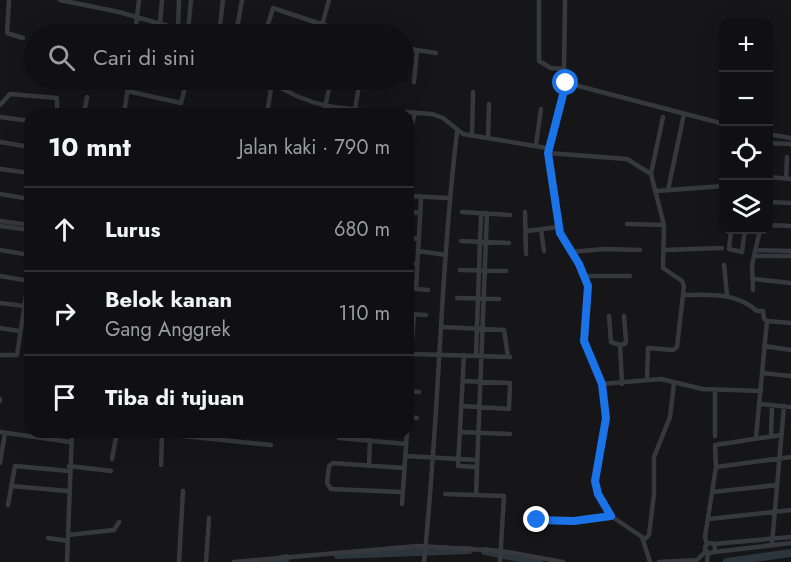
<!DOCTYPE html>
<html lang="id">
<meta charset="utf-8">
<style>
:root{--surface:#101012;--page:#19191b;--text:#f1f3f6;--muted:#9c9d9f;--line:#303032}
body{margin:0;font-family:Jost,sans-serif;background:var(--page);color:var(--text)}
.controls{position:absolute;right:18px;top:18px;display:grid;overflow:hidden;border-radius:12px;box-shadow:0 6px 24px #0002}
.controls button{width:54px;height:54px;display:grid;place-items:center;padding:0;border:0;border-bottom:2px solid var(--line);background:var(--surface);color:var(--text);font:30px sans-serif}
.stop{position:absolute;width:18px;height:18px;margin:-14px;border:4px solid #1a73e8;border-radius:50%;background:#fff}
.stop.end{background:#1a73e8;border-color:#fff;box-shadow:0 2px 6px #0008}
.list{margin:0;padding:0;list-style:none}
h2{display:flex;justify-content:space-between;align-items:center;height:78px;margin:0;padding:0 24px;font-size:26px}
h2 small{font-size:20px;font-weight:400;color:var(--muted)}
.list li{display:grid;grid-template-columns:39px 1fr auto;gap:18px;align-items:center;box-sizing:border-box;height:84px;padding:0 24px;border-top:2px solid var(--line)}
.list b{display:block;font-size:22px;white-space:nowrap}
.list p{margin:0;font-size:20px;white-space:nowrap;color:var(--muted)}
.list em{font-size:20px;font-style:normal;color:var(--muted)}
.icon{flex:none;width:33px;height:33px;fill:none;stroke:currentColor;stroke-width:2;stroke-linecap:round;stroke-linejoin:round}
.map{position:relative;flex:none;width:791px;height:562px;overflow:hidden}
.search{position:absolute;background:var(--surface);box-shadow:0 6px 24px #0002;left:24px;top:24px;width:390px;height:66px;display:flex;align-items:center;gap:15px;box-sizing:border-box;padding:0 21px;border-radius:33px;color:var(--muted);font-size:22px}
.panel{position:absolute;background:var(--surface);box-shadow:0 6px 24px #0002;left:24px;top:108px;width:390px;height:330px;border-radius:18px}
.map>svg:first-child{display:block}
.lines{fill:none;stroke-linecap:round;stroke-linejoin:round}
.river{stroke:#2c353c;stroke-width:8}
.minor{stroke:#37383d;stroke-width:4.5}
.route{stroke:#1a73e8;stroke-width:8}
</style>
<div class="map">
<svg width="791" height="562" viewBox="0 0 791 562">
<rect width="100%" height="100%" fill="#161618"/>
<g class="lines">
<path class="river" d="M485 551 539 562
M338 555 469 550
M269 562 286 558
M727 562 791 553"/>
<path class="minor" d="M9 0 7 33 23 38
M60 0 119 12 196 34
M539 0V61L551 68 564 69
M565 0 564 71 569 83
M160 23 162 0
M322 25 329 0
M178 28 179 0
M188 31 191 0
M135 34 139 0
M219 34 223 0
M236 34 242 0
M265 34 273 8 351 34
M404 48 436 53
M175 80 186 83
M268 80C325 119 368 107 432 114L443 118 463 134 547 148 560 233 585 276 588 300 584 341 602 384 606 418 596 470V487L611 516 642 537 650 562
M414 82 417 51
M127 91 181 103 187 80
M0 105 10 94 57 98V114
M325 107 331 80
M355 109 360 80
M84 114 87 97
M124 114 129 80
M267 114 272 82
M0 117 30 121
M768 134 791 138
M472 136 473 92
M488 138 489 104
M408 140 415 113
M0 142 30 147
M768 143 791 144
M536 145 541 109
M548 149 567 83 724 124
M548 153 627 159 651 174 664 225 663 268 682 281 684 286 677 347 673 350 648 348 647 380
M0 169 30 173
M651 174 663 117
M768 177 791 179
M786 179 787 157
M668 190 684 114
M657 191 724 186
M0 194 30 199
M408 196 449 198
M768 202 791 203
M408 212 420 213
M462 212 510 215
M525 212 526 254
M0 221 30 225
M627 224 664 225
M768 225 791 226
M0 226 30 230
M541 229 544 251
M731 230 729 249 742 252 745 230
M527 231 558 227
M408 238 419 239
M461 241 509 243
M0 250 30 255
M665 250 722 248
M757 250 791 251
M418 251 446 255
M571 252 604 249 640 250
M756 256H791
M408 263 417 264
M724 265 727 295
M460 270 506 271
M0 276 30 281
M585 276H630
M754 279 791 283
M408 288 428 290
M416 289 421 200
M753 290 752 265 760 230
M683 295C710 295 735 292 757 311H763L764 319 767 321
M457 298 499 299
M0 303 24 306
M408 314 426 315
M414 314 408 391 419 392
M609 316 611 342 620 345 622 384
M442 327 504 330 508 357
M0 328 19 331
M620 345 625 344 626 340 624 316
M764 346 791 350
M412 354 510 357
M0 355H17L30 269
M464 355 458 466 477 467
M476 355 481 213
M762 373 791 376
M602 384 661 379 702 389 761 391
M715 390V436
M0 401V399
M759 404 791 407
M461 406 509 409 510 383 463 381
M408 417 417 418
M0 432 70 442
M144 432 271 445
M335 432 339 438 406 444
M460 432 510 434
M771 436 772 405
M756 437 767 321 791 323
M405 456 477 460
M112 459 117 432
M0 463 5 433
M161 465 162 435
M69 466 111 471
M369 466 370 440
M716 467 791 457
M11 486 68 491
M402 492 331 489 327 483 329 466 333 463 404 468
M712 492 777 485
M445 494 504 496 500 562
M476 495 487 213
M402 504 407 432
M8 505 15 466 69 471
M709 519 791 510
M537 520 574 521 611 516
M68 535 114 530 119 522
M48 538 68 541
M644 540 649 535 654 494V457L670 417 674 383
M705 548a5 5 0 1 1 10 0a5 5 0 1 1-10 0Z
M713 544 791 537
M772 544 784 406
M707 545 705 537 716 467 715 445 781 435
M714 552 791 543
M67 562 72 432
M179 562 183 491
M206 562 209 518
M234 562 418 546 502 551 563 562
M424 562C439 419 440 275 457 132
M659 562 697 560 706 551
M707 562 708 553"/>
</g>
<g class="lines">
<path class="route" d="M537 520 574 521 611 516 598 494 595 481 606 418 602 384 584 341 588 286 579 264 560 233 548 153 566 83"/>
</g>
</svg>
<div class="controls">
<button>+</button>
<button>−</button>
<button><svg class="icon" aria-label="locate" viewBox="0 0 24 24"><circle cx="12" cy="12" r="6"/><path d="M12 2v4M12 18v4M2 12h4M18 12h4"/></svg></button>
<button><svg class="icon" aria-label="layers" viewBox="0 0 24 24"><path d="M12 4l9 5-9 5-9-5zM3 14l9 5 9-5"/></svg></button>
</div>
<div class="stop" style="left:566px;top:83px"></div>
<div class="stop end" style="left:537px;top:520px"></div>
<div class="search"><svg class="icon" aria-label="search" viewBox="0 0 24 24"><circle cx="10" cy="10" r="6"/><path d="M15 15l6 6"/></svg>Cari di sini</div>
<section class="panel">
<h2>10 mnt<small>Jalan kaki · 790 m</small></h2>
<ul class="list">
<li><svg class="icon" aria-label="ahead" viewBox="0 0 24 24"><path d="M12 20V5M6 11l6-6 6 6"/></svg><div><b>Lurus</b></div><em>680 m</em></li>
<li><svg class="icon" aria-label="right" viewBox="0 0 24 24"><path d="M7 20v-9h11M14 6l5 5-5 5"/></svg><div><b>Belok kanan</b><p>Gang Anggrek</p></div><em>110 m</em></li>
<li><svg class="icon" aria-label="arrive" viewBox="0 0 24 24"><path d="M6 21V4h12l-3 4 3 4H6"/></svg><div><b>Tiba di tujuan</b></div></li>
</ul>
</section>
</div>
